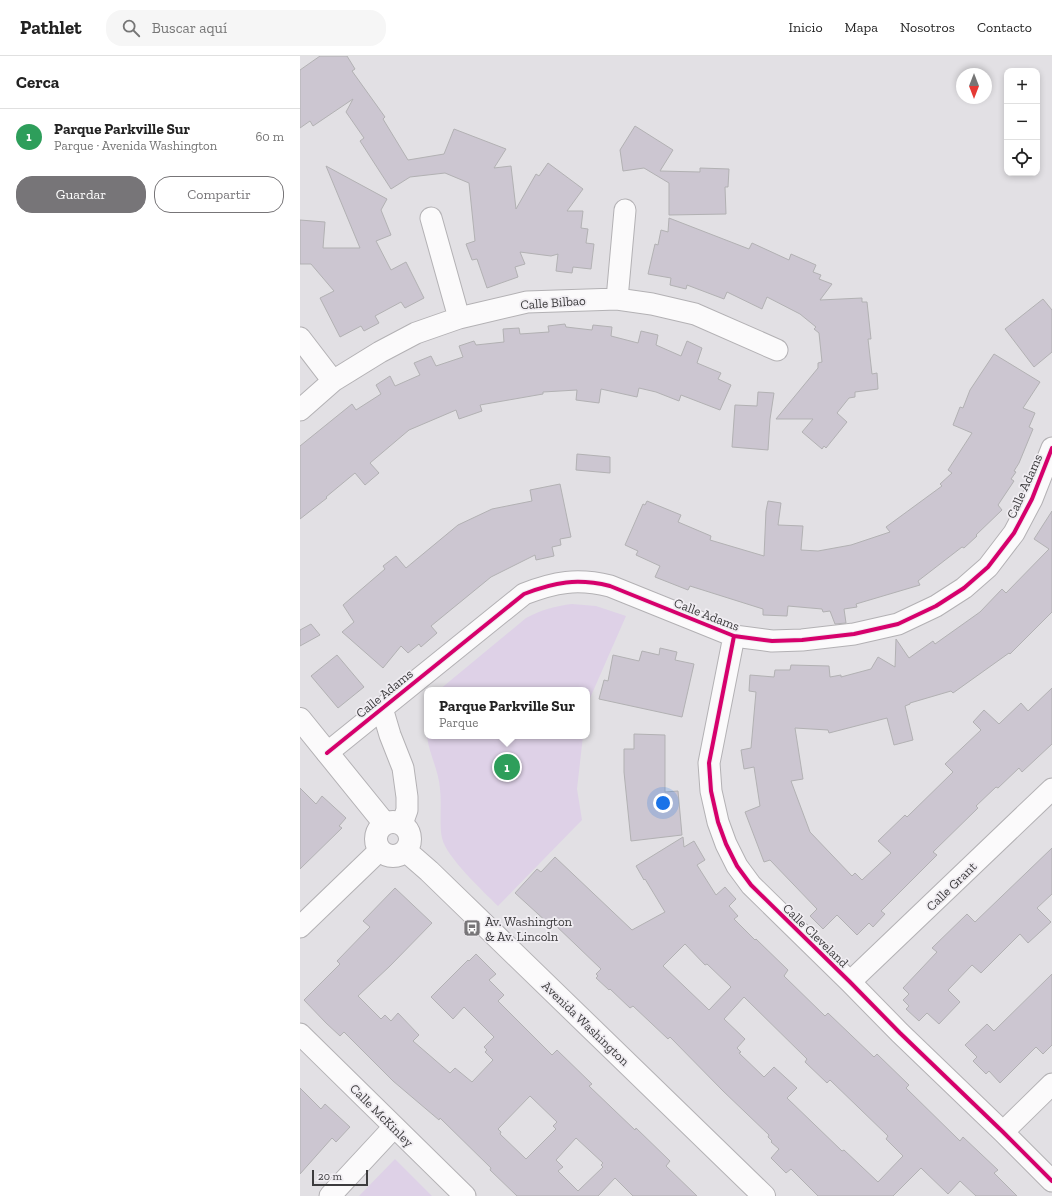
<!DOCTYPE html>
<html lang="es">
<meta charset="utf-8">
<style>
:root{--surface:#fff;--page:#f6f6f6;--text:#222;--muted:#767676;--line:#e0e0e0;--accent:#777578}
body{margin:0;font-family:"Zilla Slab",serif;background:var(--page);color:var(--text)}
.controls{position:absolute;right:12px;top:12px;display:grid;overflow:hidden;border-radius:8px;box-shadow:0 2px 6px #0003}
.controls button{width:36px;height:36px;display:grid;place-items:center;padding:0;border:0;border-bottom:1px solid var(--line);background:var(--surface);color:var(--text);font:20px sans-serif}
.compass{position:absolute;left:656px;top:12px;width:36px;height:36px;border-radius:50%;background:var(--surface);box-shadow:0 2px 6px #0003;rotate:180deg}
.scale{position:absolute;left:12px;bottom:10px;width:56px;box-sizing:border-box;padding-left:4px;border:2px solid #3d3c3e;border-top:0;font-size:11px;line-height:14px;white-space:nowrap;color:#3d3c3e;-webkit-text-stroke:3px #f0edf2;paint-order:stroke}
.you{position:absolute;left:363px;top:747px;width:14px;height:14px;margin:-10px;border:3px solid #fff;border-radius:50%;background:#1a73e8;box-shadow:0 0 0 6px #1a73e833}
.badge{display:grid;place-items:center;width:26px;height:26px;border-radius:50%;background:var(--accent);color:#fff;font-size:13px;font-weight:700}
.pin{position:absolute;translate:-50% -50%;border:2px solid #fff;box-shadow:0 1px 4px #0006}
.popup{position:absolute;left:124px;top:631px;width:166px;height:52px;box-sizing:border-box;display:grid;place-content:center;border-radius:8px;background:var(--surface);filter:drop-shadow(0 1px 3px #0005);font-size:13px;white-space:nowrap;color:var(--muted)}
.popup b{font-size:15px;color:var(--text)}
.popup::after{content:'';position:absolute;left:50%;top:100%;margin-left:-8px;border:8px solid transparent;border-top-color:var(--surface)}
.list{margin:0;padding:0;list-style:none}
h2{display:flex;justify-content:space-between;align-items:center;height:52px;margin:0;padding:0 16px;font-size:17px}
h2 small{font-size:13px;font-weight:400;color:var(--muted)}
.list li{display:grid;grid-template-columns:26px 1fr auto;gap:12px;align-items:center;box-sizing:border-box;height:56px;padding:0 16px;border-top:1px solid var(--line)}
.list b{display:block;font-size:15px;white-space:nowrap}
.list p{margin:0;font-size:13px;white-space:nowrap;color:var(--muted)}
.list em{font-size:13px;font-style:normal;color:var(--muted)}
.actions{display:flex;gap:8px;padding:12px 16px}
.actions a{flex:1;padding:9px 0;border:1px solid var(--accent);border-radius:16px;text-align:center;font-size:14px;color:var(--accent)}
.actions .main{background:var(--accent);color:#fff}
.icon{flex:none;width:22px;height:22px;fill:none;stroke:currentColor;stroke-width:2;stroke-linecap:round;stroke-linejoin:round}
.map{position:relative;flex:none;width:752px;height:1140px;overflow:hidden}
header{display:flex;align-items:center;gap:24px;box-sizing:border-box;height:56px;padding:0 20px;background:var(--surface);border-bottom:1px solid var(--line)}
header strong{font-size:19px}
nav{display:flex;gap:22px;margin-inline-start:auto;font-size:14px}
.search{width:280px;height:36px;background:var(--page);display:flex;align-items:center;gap:10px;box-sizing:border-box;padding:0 14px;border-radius:16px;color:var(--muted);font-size:15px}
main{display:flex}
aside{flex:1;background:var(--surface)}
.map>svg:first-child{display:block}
.park{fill:#ded1e7}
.building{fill:#ccc6d1;stroke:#b2b1b3;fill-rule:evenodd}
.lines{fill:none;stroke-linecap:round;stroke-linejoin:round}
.street-casing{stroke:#b3b1b4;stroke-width:23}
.secondary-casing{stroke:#b3b1b4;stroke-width:24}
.street{stroke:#fbfafb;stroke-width:21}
.secondary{stroke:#fbfafb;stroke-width:22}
.cycleway-casing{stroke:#f0edf2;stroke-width:6}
.cycleway{stroke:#d6006c;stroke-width:4}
.labels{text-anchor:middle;stroke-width:3.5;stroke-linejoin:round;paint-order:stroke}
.street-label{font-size:13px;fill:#3d3c3e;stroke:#f0edf2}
.poi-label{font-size:13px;fill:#3d3c3e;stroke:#f0edf2;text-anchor:start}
</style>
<header>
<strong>Pathlet</strong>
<div class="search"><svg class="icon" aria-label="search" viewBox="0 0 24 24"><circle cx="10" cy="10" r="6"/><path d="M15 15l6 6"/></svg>Buscar aquí</div>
<nav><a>Inicio</a><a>Mapa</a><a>Nosotros</a><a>Contacto</a></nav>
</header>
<main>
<aside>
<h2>Cerca<small></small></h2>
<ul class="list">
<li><span class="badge" style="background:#2e9e5b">1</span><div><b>Parque Parkville Sur</b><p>Parque · Avenida Washington</p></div><em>60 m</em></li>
</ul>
<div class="actions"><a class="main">Guardar</a><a>Compartir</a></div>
</aside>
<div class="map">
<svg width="752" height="1140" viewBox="0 0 752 1140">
<rect width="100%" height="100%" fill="#e2e0e4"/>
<path class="park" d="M272 548 296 550 326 560 287 649V634H139L226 562C241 554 255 550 272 548Z
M127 680H283L277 733 282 764 198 850C184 836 146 801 142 782 139 768 142 749 140 733 139 715 129 698 127 680Z
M95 1103 132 1140H59Z"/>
<path class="building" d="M20 0H47L55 13 52 15 85 61 83 63 108 104 144 98 154 73 206 93 194 112 211 110 216 153 236 118 239 120 248 107 283 133 267 155H283L281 172 288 173 286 187 294 188 291 213 273 211 272 217 256 215 258 198 251 200 220 196 225 208 215 211 218 221 187 232 177 203 172 204 166 188 175 185 169 127 145 117 110 121 91 133 60 85 64 82 46 56 53 43 13 70 10 65 0 72V14Z
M335 70 373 94 360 115 400 116V112L429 113 428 131H425L426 158 369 159V127L344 112 323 115 320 94Z
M26 110 87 143 81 154 91 179 76 185 91 214 106 206 124 242 105 252 101 246 75 260 79 267 64 275 61 270 40 281 20 242 34 235 11 208H0V164L25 166 23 192H60Z
M369 162 449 193 452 187 489 204 491 198 516 209 513 216 521 219 519 223 532 228 520 244 562 242V246H567L571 283H568L572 318 577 317 578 333 555 336V341L549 342 537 357 547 366 526 392 524 390 522 393 502 376 513 363H476L518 312V307L522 306 519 277 514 273 516 271 500 258 467 241 462 253 427 236 424 243 387 229 386 233 370 229 371 222 348 218 355 188 358 189 361 174 368 176Z
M743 243 752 254V296L734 311 705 273Z
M265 268 266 271 292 274 293 269 312 271 311 280 338 287 341 275 358 279 356 289 381 300 387 285 402 292 397 307 421 317 418 323 431 329 420 354 381 339 379 345 356 336 339 332 337 341 301 333 299 347 276 344 277 334 243 336V338L180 349 182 355 159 363 156 354 109 374 70 407 79 417 65 429 55 417 26 441 27 442 0 463V390L52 348 56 354 81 338 76 329 90 320 95 330 120 319 114 307 131 300 136 310 163 301 159 290 174 285 176 289 204 286 203 273 219 272 220 278 249 276 248 270Z
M694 298 740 326 723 352 735 357 729 371 733 373 719 407 714 415 716 416 711 423 714 425 698 449 702 454 676 479 677 480 664 492 662 491 618 525 620 529 556 548 557 551 544 553 546 567 535 568 530 555 523 556 522 553 488 550 487 560 463 559V553L390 530 388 534 355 521 360 510 336 499 338 495 325 489 343 448 345 449 347 445 381 459 378 466 411 480 410 484 464 500 466 455 468 445 481 447 478 469 503 470 501 494 518 495 551 489 590 476 586 471 642 430 640 428 652 417 648 414 672 377 653 369 660 351 663 352 670 334Z
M458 336 474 337 470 363 468 394 432 391 435 349 457 350Z
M277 398 310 401V417L276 414Z
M260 428 271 481 260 483 261 489 252 491 254 500 236 504 235 499 191 521 131 570 137 577 121 591 119 588 108 597 101 590 83 612 42 576 54 566 43 549 85 513 83 510 96 500 106 512 158 469 192 453 232 445 230 434Z
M752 455V556L710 598 709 597 653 637 651 635 610 647V648L605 650 613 684 594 689 587 662 529 677 528 674 495 672 503 723 491 725 510 776 552 820 555 817 562 824 591 797 578 785 605 759 607 761 653 716 645 708 681 674 673 666 684 654 699 668 721 647 728 655 752 632V688L722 716 719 712 698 732 696 731 676 750 678 752 633 796 637 799 581 855 585 858 573 871 569 867 557 879 537 859 523 873 510 860 517 853 470 804 464 806 445 756 460 750 454 711 444 713 441 694 451 692 456 636 449 635 450 619 474 621 475 614H490L491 609 529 610 530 621 541 619V621L571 613 578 601 595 611 596 583 609 602 633 585 635 588 680 556 702 533 706 537 749 493 734 483Z
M11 568 20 579 0 590V574Z
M360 592 377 596 375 604 394 608 382 661 299 643 304 624 308 625 313 599 339 605 342 595 359 599Z
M37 599 64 631 38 652 11 620Z
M334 678 365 679V736L378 735 382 779 331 785 324 716V693H334Z
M0 732 16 748 22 740 46 762 39 770 42 772 0 813Z
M383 781 384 791 394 785 405 804 397 809 416 839 425 831 436 843 429 850 438 860 434 863 455 884 456 883 488 914 484 920 525 960 528 957 574 1001 577 998 609 1029 606 1032 660 1085 663 1081 698 1114 694 1117 717 1140H676L660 1125 648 1138 621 1112 593 1140H518L491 1113 486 1117 471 1102 479 1093 471 1086 472 1085 468 1081 469 1079 423 1035 370 981 368 983 333 950 330 952 310 933 309 934 296 922 298 920 296 918 301 913 252 866 249 868 215 837 237 813 241 816 255 801 332 874 365 856 345 823 344 824 336 810ZM385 888 405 909 407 908 431 931 409 954 363 910ZM444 941 507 1003 505 1006 527 1027 530 1024 588 1080 586 1083 603 1100 578 1126 544 1094 542 1095 487 1042 497 1032 474 1011 464 1021 439 997 441 996 437 992 445 983 424 963Z
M752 792V838L737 852 751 866 728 887 720 878 681 917 672 909 648 934 660 946 639 968 627 957 619 965 606 953 609 950 603 944 609 938 603 932 637 896 632 892 667 858 675 866Z
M95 832 132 867 90 910 58 940 81 963 85 959 91 965 98 957 119 979 113 985 150 1017 155 1012 172 1026 193 1004 185 996 187 994 184 991 194 981 164 951 153 963 131 941 168 904 169 905 176 898 196 918 189 924 204 939 198 945 252 999 257 994 292 1028 289 1030 335 1074 336 1072 370 1105 366 1110 397 1140H333L315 1122 298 1140H217L190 1114 191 1112 140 1062 139 1064 93 1025 44 976 40 980 26 967 4 944 40 908 37 905 70 871 63 865ZM230 1040 257 1066 253 1070 256 1073 226 1103 200 1078 201 1076 198 1073ZM276 1082 303 1107 301 1109 303 1111 278 1135 258 1115 263 1111 256 1104Z
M752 918V989L743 998 736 991 700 1027 689 1015 686 1018 673 1005 677 1001 665 989 687 968 694 975Z
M0 1032 21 1053 25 1048 50 1071 36 1086 32 1082 0 1118Z"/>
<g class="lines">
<g class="street-casing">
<path id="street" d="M131 162 159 262
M317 243 325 154
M0 282 33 325
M0 354 33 325 80 296 116 277 159 262 227 246 317 243 352 248 395 258 477 294
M434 580 409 707 411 735 418 766 426 788 437 810 451 829 550 926 600 977 703 1076 752 1125
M82 652 90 679 103 712 107 741V754L102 768
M27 697 224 538C255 526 277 522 310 530L434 580 472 585 502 584 554 578 598 568 636 550 664 532 688 511 714 477 732 443 752 392
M0 871 80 794
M550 926 752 733
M0 978 165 1140
M703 1076 752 1028
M30 1140 94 1071"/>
</g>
<g class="secondary-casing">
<path id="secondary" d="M0 663 85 768
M76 783a17 17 0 1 1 34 0a17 17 0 1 1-34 0Z
M106 795 129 815 464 1140"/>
</g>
<use href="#street" class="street"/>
<use href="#secondary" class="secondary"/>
<g class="cycleway-casing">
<path id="cycleway" d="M434 580 409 707 411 735 418 766 426 788 437 810 451 829 550 926 600 977 703 1076 752 1125
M27 697 224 538C255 526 277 522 310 530L434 580 472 585 502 584 554 578 598 568 636 550 664 532 688 511 714 477 732 443 752 392"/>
</g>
<use href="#cycleway" class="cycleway"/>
</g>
<defs>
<g id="bus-square" transform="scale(0.9)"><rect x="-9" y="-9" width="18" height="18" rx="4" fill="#777578" stroke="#f0edf2"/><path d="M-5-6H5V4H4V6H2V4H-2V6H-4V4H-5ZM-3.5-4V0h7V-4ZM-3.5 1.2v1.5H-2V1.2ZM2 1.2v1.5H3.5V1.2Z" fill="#fff"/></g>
</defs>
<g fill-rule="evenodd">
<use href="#bus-square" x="172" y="872"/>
</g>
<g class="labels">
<g class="street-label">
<text transform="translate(253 246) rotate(-4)" y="5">Calle Bilbao</text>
<text transform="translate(724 430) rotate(-66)" y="5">Calle Adams</text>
<text transform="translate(407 558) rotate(21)" y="5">Calle Adams</text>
<text transform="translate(84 637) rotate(-39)" y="5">Calle Adams</text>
<text transform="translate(651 830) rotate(-44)" y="5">Calle Grant</text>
<text transform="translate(516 879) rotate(44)" y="5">Calle Cleveland</text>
<text transform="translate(286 967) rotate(44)" y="5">Avenida Washington</text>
<text transform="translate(82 1059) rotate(45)" y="5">Calle McKinley</text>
</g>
<g class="poi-label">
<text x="185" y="870">Av. Washington<tspan x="185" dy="15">&amp; Av. Lincoln</tspan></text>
</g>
</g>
</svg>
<div class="controls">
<button>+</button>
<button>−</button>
<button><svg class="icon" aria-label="locate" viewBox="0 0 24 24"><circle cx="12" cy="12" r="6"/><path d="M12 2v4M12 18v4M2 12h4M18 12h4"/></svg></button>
</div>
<svg class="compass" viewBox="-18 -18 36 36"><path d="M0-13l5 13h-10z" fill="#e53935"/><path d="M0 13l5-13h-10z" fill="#767676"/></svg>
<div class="scale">20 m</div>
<div class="you"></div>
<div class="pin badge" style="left:207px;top:711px;background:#2e9e5b">1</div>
<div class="popup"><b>Parque Parkville Sur</b>Parque</div>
</div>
</main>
